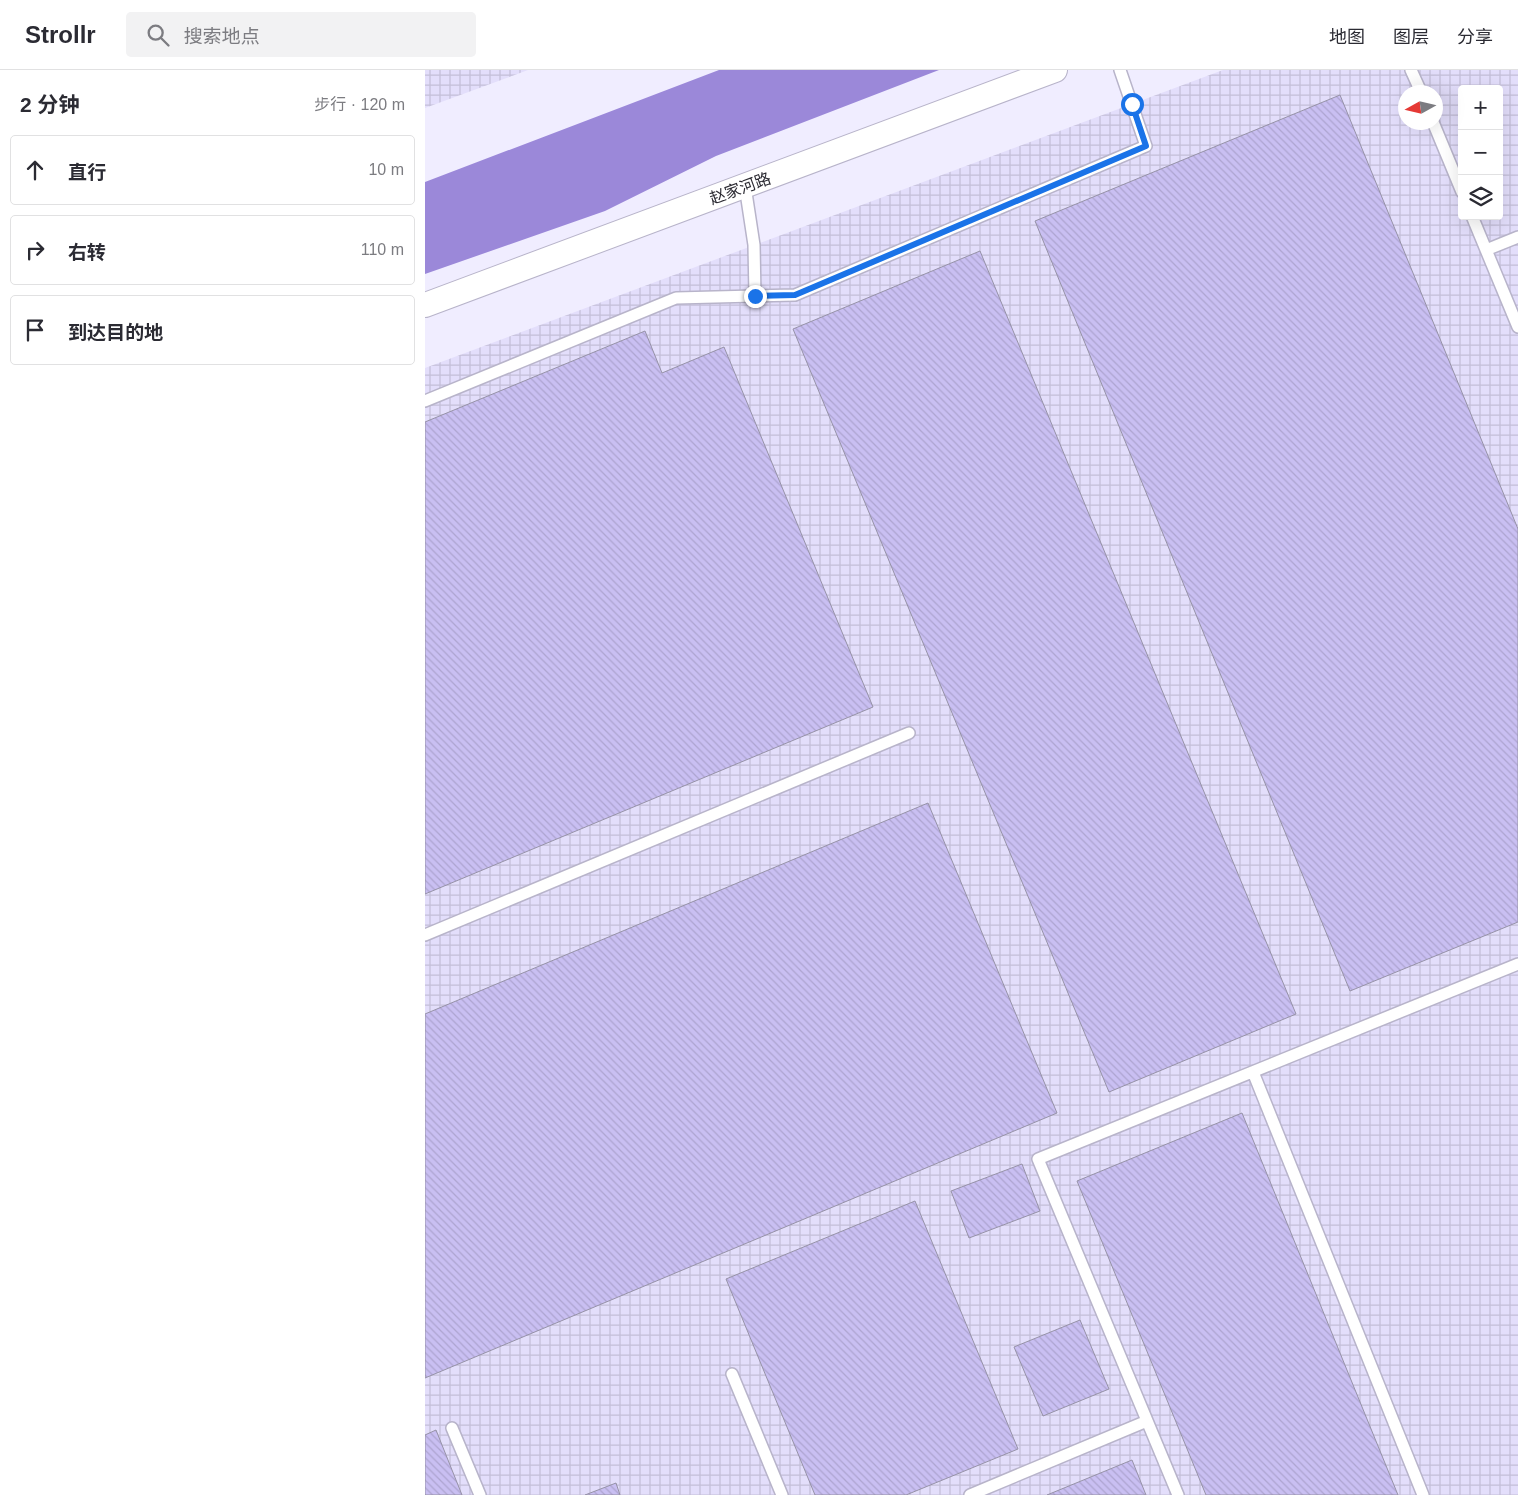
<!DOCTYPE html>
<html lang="zh">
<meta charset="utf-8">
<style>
:root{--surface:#fff;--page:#f2f2f3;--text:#2b2b33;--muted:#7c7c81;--line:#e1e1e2}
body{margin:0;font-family:Arial,"Noto Sans SC",sans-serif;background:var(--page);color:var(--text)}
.controls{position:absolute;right:15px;top:15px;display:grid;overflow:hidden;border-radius:5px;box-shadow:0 5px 20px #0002}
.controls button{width:45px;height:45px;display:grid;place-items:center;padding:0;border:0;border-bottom:1px solid var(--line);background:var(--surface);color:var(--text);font:25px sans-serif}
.compass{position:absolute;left:973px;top:15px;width:45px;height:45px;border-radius:50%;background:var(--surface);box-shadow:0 5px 20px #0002;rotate:262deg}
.stop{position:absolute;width:15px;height:15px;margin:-11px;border:4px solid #1a73e8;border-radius:50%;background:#fff}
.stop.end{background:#1a73e8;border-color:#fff;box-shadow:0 1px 5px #0008}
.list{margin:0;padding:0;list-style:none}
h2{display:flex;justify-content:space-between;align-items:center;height:65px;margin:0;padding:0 20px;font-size:21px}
h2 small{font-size:16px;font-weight:400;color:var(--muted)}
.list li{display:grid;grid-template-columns:32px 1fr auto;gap:15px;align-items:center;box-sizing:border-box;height:70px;margin:0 10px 10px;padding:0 10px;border:1px solid var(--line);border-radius:5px}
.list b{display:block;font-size:19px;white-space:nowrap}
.list em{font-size:16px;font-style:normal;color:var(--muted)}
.icon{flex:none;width:28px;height:28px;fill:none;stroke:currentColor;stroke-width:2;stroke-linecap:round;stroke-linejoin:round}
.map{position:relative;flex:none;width:1093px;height:1425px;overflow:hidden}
header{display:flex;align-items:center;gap:30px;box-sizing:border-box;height:70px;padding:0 25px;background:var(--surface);border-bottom:1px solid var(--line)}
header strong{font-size:24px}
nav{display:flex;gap:28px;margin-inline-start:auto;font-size:18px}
.search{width:350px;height:45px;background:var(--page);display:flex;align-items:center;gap:12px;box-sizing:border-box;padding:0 18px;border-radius:5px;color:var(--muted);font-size:19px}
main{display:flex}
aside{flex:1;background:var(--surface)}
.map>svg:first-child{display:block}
.industrial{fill:url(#industrial-grid);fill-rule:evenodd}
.water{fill:#9b88d9}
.building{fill:url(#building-back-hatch);stroke:#9692a7}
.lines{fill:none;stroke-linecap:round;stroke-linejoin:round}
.service-casing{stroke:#b8b4ca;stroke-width:14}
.minor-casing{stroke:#b8b4ca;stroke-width:26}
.service{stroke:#fff;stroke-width:11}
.minor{stroke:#fff;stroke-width:24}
.route{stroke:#1a73e8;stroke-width:6}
.labels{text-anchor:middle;stroke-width:4.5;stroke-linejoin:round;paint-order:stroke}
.street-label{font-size:16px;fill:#2b2a32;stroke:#fff}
</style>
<header>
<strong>Strollr</strong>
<div class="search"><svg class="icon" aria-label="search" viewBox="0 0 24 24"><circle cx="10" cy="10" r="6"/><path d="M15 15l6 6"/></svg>搜索地点</div>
<nav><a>地图</a><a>图层</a><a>分享</a></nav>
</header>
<main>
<aside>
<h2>2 分钟<small>步行 · 120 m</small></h2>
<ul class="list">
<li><svg class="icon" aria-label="ahead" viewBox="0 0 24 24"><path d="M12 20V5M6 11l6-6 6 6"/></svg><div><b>直行</b></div><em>10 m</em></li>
<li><svg class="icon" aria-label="right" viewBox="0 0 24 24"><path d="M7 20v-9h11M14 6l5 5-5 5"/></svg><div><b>右转</b></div><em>110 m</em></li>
<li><svg class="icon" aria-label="arrive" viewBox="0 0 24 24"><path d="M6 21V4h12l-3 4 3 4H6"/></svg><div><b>到达目的地</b></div></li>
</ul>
</aside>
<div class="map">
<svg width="1093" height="1425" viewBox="0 0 1093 1425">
<defs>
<pattern id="industrial-grid" width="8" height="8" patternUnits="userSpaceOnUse" patternTransform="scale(1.25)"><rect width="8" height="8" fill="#e3defb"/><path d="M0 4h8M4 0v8" fill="none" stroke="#c3bfd8"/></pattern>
<pattern id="building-back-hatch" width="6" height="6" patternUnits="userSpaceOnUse" patternTransform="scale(1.25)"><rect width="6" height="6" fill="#c9bff2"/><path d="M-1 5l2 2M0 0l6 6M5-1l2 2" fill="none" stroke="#ada4d0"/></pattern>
</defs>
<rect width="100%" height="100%" fill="#f0edff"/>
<path class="industrial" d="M0 0H103L0 38Z
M798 0H1093V1425H0V298ZM1037 19H1074V146H1037ZM981 22H1011V52H981Z"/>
<path class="water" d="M294 0H514L291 86 180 141 0 204V112Z"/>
<path class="building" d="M915 25 1093 459V852L925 921 610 151Z
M555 181 871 944 684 1022 368 259Z
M220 261 237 303 299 277 448 637 0 824V352Z
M503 733 632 1043 0 1308V944Z
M817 1043 973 1425H781L652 1111Z
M597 1094 615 1141 544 1168 526 1121Z
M490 1131 593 1379 481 1425H390L301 1209Z
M655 1250 684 1319 618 1346 589 1277Z
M11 1360 37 1425H0V1365Z
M707 1390 721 1425H622Z
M191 1413 195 1425H160Z"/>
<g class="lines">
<g class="service-casing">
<path id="service" d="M986 0 996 22
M1008 52 1037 122
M320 116 329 175 330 226
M1047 146 1093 257
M1061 180 1093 167
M0 331 251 228 370 225 721 76 695 0
M0 865 484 663
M828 1002 998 1425
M307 1304 357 1425
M27 1358 55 1425
M545 1425 722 1351
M753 1425 613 1089 1093 894"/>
</g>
<g class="minor-casing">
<path id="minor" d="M0 235 630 0"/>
</g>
<use href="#service" class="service"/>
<use href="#minor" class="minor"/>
</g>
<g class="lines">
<path class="route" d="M330 226 370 225 721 76 707 34"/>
</g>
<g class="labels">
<g class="street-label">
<text transform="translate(315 118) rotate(-20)" y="6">赵家河路</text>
</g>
</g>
</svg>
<div class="controls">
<button>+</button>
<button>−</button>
<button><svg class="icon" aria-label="layers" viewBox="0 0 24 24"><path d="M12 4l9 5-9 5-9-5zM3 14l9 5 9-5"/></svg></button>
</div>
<svg class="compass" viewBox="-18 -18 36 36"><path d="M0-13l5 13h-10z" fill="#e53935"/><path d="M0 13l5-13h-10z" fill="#7c7c81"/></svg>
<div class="stop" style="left:707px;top:34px"></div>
<div class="stop end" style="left:330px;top:226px"></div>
</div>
</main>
